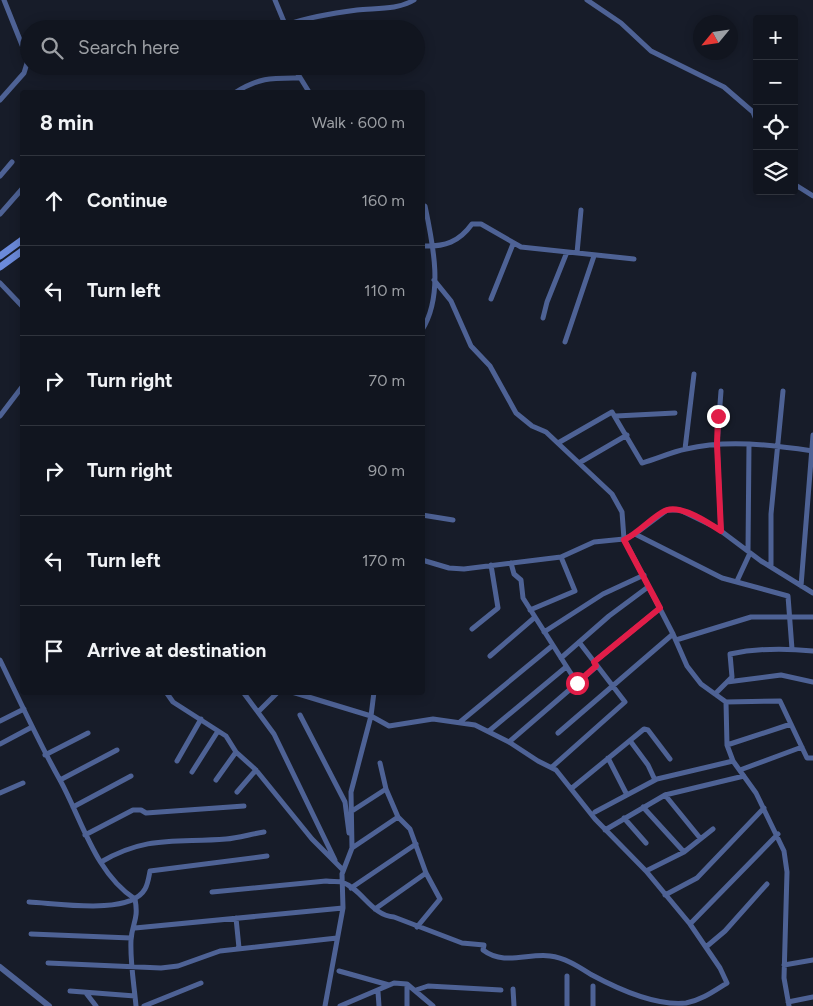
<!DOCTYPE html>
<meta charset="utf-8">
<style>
:root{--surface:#11151f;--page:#1e222c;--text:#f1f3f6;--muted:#9c9fa4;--line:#30343d}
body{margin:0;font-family:Figtree,sans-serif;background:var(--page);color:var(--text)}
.controls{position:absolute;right:15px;top:15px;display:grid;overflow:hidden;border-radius:5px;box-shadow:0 2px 12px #0003}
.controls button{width:45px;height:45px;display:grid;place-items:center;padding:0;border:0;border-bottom:1px solid var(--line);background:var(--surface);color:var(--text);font:25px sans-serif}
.compass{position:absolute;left:693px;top:15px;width:45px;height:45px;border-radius:50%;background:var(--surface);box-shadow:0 2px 12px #0003;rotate:241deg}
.stop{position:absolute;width:15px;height:15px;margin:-11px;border:4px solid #e11d48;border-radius:50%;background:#fff}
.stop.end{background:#e11d48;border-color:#fff;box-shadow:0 1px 5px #0008}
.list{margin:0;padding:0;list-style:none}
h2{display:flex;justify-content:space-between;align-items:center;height:65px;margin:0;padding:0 20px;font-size:21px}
h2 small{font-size:16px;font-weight:400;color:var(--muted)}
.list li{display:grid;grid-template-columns:32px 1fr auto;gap:15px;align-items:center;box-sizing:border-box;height:90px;padding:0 20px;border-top:1px solid var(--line)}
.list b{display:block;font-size:19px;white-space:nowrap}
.list em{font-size:16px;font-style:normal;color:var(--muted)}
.icon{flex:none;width:28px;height:28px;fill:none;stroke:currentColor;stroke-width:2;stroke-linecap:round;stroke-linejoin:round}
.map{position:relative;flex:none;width:813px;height:1006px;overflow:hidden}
.search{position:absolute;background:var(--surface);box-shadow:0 2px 12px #0003;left:20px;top:20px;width:405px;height:55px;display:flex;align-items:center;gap:12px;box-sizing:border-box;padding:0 18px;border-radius:28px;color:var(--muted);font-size:19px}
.panel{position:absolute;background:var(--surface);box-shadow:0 2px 12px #0003;left:20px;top:90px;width:405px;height:605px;border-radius:5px}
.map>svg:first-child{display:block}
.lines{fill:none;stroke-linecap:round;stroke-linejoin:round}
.minor{stroke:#4e6295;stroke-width:5}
.tertiary{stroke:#4e6295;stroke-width:6}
.secondary{stroke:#6b8adb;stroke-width:7}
.route{stroke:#e11d48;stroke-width:6}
</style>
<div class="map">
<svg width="813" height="1006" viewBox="0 0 813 1006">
<rect width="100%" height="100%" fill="#171c29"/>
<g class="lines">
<path class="minor" d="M275 0 287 29
M587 0 621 23 651 51 724 87 753 112 757 122
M286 25C309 17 333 13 357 10 376 8 398 10 414 0
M293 66 309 92
M236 92C260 77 272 78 299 78
M0 100 24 73 28 60 4 0
M0 176 12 162
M794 184 813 196
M422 205 425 206C433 244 444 295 422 330
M0 214 22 189
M422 246C445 247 459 242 472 224H481L521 247 634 259
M577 253 581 210
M434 280 451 301 471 346 490 366 516 413 532 426 546 432 612 494 622 512 624 539 673 634 687 666 701 684 726 702 727 745 733 761 756 793 784 851 787 872 784 978 789 1006
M0 283 22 306
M491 299 513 244
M543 318 547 302 567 252
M565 342 594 256
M0 416 22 387
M616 416 675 413
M558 443 612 412 642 463C657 459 671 452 686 449 728 439 771 445 813 451
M685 449 694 374
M579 463 627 435
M422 515 453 520
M721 531 717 444 721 391
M635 534 722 578 788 596 792 649
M748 551 749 444
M422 560 449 568 464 569 561 557 594 542 624 539 635 534 667 510H680L717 528 761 561 813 593
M511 563 514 574 521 580 523 598 577 683
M771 567V514L783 391
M737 581 750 553
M801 586 813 435
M530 610 575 591 561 557
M472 629 498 608 491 565
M544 632 603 594 644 575
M676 640 751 617H813
M490 656 534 618
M561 658 609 616 648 587
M0 660C20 701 38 741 60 780 82 820 95 873 135 899 139 920 132 923 131 940 130 962 134 984 136 1006
M594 662 660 608
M727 682 781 675 813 682
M166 692 173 702 226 736 236 752 256 770 312 839 343 870
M243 692 274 734 335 860
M715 694 732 677 730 654C758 648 784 648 813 651
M726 702 780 701 807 758H813
M258 712 278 692
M300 715 345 802 349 833
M0 721 24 709
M460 722 552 646
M489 731 566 667
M558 733 673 634
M509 742 597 666
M631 742 648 765 655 780
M0 744 32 727
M727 745 791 724
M45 755 88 733
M608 758 627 795
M177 761 201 719
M380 763 386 789 398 817 410 829 426 873 440 899 417 927
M552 767 625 702 579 642
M740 770 802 747
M192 772 218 731
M60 780 117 750
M216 780 236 752
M572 788 644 729 648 730 670 759
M237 792 256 770
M0 793 23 783
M665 795 700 838
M73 807 131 776
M643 807 684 852
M352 811 386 789
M595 812 657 779 733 761
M624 818 646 843
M605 830 665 795 744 776
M85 835 133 810H141L146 813 244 806
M352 848 398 817
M101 862C147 835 177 843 226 839 238 838 251 834 264 832
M646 871 684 852 713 829
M351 888 416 844
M212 892 326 881C331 882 338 881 342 882 362 889 372 916 394 917L462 943 484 945 483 950C504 966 528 953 550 956 566 958 579 967 592 975 618 989 657 1006 686 1003 702 1000 714 991 727 983L720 968 690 924 646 871 595 819 556 770 538 761 509 742 475 725 433 719 389 726 371 716 292 692
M665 895 697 878 764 808
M29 902C56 903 130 916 145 889 148 884 149 876 150 871L267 856
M375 909 426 873
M236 918 239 948
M690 924 778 834
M135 928 343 908
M31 934 131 938
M706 947 725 931 767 884
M48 963 161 968 178 966 220 951 337 938
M784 965 813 960
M339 971 389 985
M567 976V1006
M407 984V1006
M593 986V1006
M513 989 514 1006
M416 990 428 986 501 990
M70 991 135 996
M378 992 379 1006
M86 993 96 1006
M788 1002 813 997
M144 1006 201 983
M325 1006 343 908 342 874 352 848 351 792 371 716 374 692
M340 1006 394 983 407 984 433 1006"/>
<path class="tertiary" d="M0 967 49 1006"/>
<path class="secondary" d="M0 256 22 240
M0 267 22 251"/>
</g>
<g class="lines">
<path class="route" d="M577 683 596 666 594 662 660 608 624 540C639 533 655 514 667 510 682 505 709 523 721 531L717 444 718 416"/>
</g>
</svg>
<div class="controls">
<button>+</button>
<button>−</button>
<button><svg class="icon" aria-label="locate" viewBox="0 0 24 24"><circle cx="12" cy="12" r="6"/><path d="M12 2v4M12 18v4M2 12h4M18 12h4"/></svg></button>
<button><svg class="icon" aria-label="layers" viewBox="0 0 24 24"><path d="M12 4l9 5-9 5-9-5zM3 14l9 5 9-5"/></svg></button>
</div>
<svg class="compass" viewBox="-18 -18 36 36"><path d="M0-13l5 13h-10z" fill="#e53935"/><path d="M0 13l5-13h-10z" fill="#9c9fa4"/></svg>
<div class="stop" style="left:577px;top:683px"></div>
<div class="stop end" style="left:718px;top:416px"></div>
<div class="search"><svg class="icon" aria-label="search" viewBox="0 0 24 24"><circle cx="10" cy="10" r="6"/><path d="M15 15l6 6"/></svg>Search here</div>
<section class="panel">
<h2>8 min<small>Walk · 600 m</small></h2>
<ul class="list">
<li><svg class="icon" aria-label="ahead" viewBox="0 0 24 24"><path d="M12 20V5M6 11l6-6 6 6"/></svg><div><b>Continue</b></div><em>160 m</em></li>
<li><svg class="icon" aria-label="left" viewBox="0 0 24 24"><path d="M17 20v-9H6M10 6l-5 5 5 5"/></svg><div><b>Turn left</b></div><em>110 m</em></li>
<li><svg class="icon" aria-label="right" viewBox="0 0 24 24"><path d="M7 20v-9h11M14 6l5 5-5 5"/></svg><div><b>Turn right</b></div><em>70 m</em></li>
<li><svg class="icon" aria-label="right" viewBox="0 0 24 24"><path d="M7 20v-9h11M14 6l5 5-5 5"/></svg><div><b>Turn right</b></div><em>90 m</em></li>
<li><svg class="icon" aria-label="left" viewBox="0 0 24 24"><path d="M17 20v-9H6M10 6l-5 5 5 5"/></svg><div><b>Turn left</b></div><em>170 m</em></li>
<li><svg class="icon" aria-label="arrive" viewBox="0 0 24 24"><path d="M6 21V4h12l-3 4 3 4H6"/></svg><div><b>Arrive at destination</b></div></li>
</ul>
</section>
</div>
